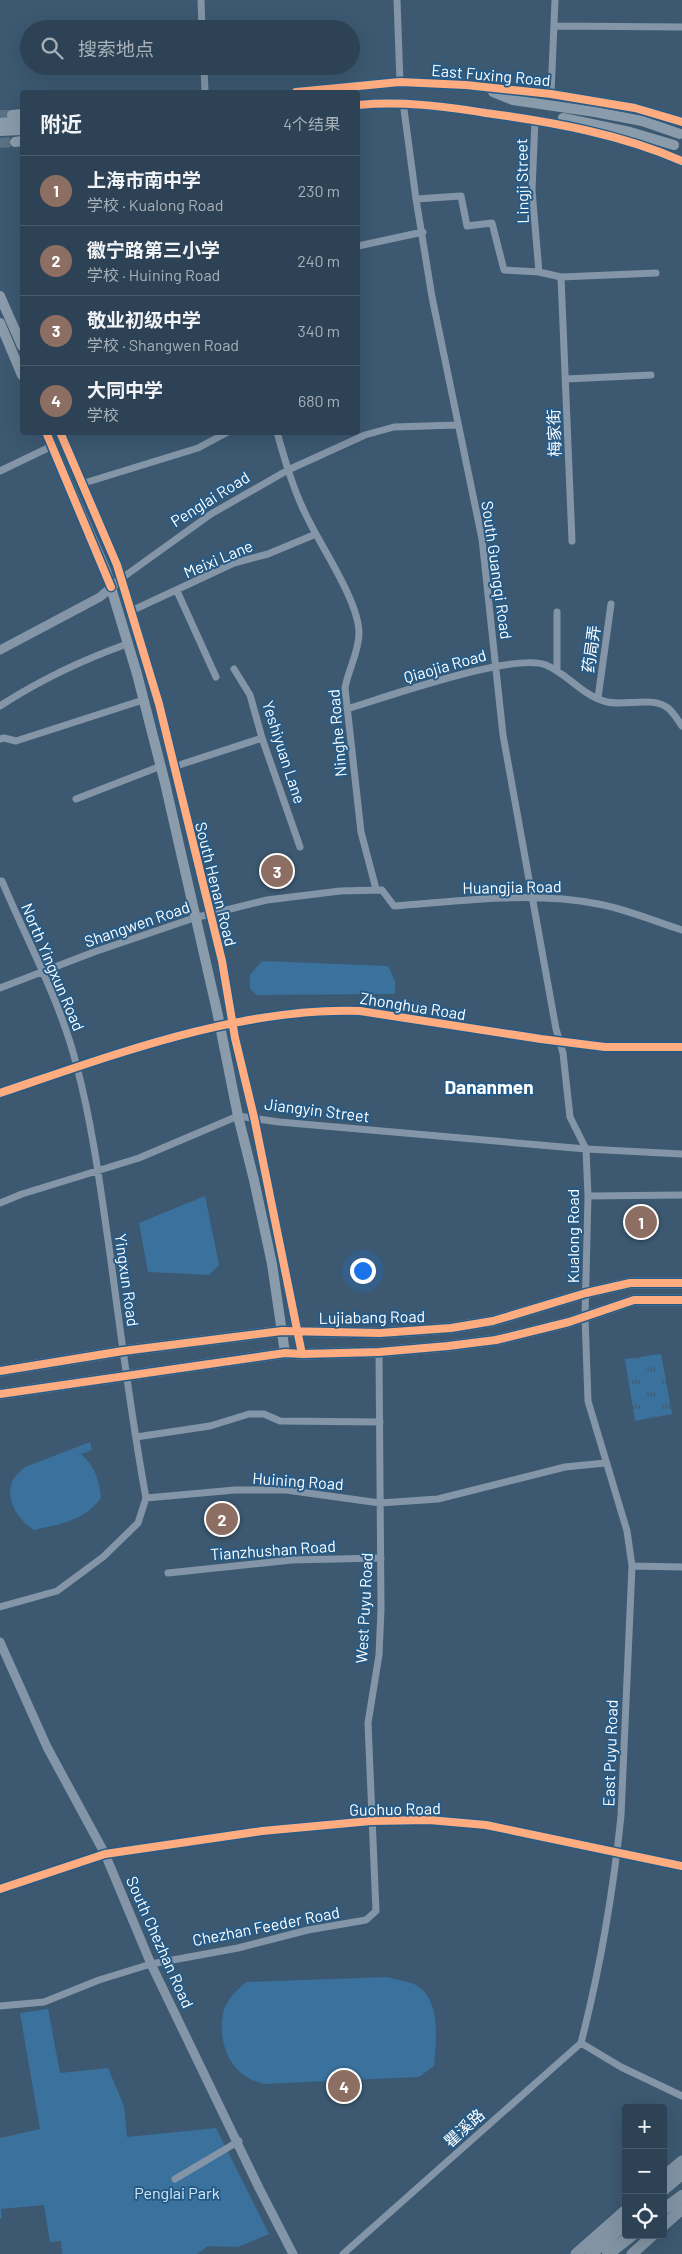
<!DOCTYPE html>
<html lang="zh">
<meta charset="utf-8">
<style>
:root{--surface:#2d4355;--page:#394e5f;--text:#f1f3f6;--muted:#a7b0b9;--line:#485c6c;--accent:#bbc5cd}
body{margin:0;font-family:Barlow,"Noto Sans SC",sans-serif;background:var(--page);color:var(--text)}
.controls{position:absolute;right:15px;bottom:15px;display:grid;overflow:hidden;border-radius:5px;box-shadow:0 5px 20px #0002}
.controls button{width:45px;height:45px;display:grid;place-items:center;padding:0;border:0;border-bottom:1px solid var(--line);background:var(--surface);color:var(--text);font:25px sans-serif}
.you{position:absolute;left:362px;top:1270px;width:18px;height:18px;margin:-12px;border:4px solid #fff;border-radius:50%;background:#1a73e8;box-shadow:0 0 0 8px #1a73e833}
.badge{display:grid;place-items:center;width:32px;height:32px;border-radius:50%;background:var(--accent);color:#fff;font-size:16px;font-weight:700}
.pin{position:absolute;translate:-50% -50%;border:2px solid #fff;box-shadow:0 1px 5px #0006}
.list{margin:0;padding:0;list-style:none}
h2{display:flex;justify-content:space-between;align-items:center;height:65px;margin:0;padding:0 20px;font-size:21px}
h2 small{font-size:16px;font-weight:400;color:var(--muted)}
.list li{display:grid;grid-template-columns:32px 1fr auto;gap:15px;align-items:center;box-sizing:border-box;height:70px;padding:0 20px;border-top:1px solid var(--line)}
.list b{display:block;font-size:19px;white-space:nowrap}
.list p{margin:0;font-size:16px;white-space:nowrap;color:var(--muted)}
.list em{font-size:16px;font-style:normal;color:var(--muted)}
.icon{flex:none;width:28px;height:28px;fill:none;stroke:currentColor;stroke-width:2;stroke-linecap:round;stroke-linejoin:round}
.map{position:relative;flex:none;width:682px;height:2254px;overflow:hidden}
.search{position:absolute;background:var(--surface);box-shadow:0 5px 20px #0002;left:20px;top:20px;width:340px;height:55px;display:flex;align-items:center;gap:12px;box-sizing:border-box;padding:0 18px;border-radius:28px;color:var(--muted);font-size:19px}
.panel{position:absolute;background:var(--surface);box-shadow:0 5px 20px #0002;left:20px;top:90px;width:340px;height:345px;border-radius:5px}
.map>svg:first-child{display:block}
.grass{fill:url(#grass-tufts)}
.park{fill:#3a719d}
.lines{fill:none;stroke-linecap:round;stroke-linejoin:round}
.secondary-tunnel{stroke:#597286;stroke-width:10;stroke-dasharray:10 5;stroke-linecap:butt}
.minor{stroke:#8395a7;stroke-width:7}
.tertiary{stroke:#8395a7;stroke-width:9}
.secondary{stroke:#8a9cab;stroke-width:10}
.primary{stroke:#8294a4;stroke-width:11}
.trunk{stroke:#8294a4;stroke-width:12}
.cycleway-casing{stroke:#265b87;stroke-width:11}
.cycleway{stroke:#ffac80;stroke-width:8}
.labels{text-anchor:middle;stroke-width:4;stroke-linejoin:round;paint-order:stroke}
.street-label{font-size:16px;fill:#fff;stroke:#265b87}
.park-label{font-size:16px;fill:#d5e8f7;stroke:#265b87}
.quarter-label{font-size:19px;font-weight:bold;fill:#fff;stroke:#265b87}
</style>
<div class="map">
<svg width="682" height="2254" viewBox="0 0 682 2254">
<defs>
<pattern id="grass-tufts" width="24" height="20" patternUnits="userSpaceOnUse" patternTransform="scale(1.25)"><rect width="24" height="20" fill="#3a719d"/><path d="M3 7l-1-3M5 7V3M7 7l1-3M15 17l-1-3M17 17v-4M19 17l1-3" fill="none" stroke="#455b6c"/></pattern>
</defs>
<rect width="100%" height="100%" fill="#3c5971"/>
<path class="grass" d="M661 1354 672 1414 635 1421 625 1359Z"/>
<path class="park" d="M262 961 388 966 395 981V994L257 995 250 989V975Z
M205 1196 219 1265 209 1275 148 1272 139 1223Z
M90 1442 92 1450 81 1454C95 1466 99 1480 101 1498 84 1521 60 1524 34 1530 19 1521 5 1500 12 1482 14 1476 21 1471 25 1467Z
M388 1977C396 1980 406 1981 414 1984 442 1997 436 2041 434 2066L419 2077 263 2084C257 2081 250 2080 245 2076 224 2062 218 2032 224 2010 228 1998 237 1990 246 1982Z
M48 2009 60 2073 108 2068 124 2106 127 2137 216 2128 269 2234 238 2247 208 2246 197 2254H62L61 2241 50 2242 44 2205 1 2209 2 2218 0 2219V2138L40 2129 20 2013Z"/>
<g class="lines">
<path class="secondary-tunnel" d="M0 115H12
M0 143 15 142"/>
<path class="minor" d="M201 0 202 29
M397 0 400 82
M554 26 682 27
M204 66 205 92
M551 94 555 0
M403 102 416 199 432 297 482 539 503 735 556 1029 563 1053 570 1117 586 1149 588 1196 585 1317 588 1401 627 1531 632 1566 621 1816C613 1893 600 1969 581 2043
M535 120 532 190 539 272
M416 199 461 196 467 226 492 223 504 270 539 272 561 277 656 273
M358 246 423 232
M561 277 572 541
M566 379 651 375
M277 432C285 461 294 492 308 519 322 548 359 602 359 633 359 652 348 670 345 688L361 832 376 889
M0 471 52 446
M81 484 198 448 228 432
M122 578 211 514 288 470 365 435 394 427 457 425
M177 591 216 677
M131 611 234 563 268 554 316 534
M234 669 250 695 262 738 300 847
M557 671V612
M598 698 611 604
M0 706C40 680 82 660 127 644
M347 709C386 697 514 652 546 665 568 674 584 697 607 702 625 706 653 696 668 708 673 712 678 720 682 726
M0 739 4 738 16 741 143 700
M173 767 262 738
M76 799 161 766
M0 881H2C28 943 61 1002 77 1067 93 1128 101 1192 110 1254 121 1335 131 1417 146 1498
M0 988 94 952 194 918 267 900 340 891 382 890 394 906C462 901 530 891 598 904 626 909 654 921 682 930
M588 1196 682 1195
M0 1203 22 1194 139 1158 238 1116 279 1122 586 1149 682 1154
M136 1437 210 1426 249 1414H264L280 1421 380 1422
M632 1566 682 1567
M168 1573 292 1560 381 1558
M0 1607 57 1591 103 1557 138 1523 146 1498 235 1490H286L380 1503 438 1499 565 1467 605 1463
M0 2006 44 2002 99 1980 151 1964 238 1948 308 1930 366 1920 376 1911 368 1723 379 1655 381 1609 379 1352
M581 2043 621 2067 682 2096
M175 2179 239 2141
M343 2254 581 2043"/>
<path class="tertiary" d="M0 650 100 597 122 578
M0 1093C113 1055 239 1007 360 1011L541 1039 605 1047H682
M0 1642 47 1747 105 1854 151 1964 259 2188 293 2254
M0 1889 105 1854 262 1831 371 1821 429 1820 486 1825 682 1866"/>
<path class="secondary" d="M296 92 400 82 466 85 551 94 635 108 682 122
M493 92 513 100 595 112 642 121 680 134
M358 105C402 101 442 106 486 113 553 122 620 134 682 161
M12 115 22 114
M563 118 630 132 674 145
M0 123 22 121
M0 131 22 130
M15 142 22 141
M0 296 22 346
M0 323 22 375
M46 432 106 571 137 674 165 783 217 1011 238 1116 254 1180 272 1264 285 1353
M60 432 117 565 159 704 222 961 235 1038 254 1117 302 1354"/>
<path class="primary" d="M0 1371 123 1351 282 1331 380 1333 451 1328 493 1321 586 1293 630 1283H682
M0 1394 285 1353 302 1354 379 1352 448 1346 496 1340 569 1322 634 1300H682
M663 2177 682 2161
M663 2226 682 2209
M576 2254 626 2210
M632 2254 653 2235"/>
<path class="trunk" d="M663 2190 682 2174
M663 2210 682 2196
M591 2254 626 2223
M608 2254 632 2235"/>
<g class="cycleway-casing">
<path id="cycleway" d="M296 92 400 82 466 85 551 94 635 108 682 122
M358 105C402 101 442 106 486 113 553 122 620 134 682 161
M46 432 111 587
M60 432 117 565 159 704 222 961 235 1038 254 1117 302 1354
M0 1093C113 1055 239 1007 360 1011L541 1039 605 1047H682
M0 1371 123 1351 282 1331 380 1333 451 1328 493 1321 586 1293 630 1283H682
M0 1394 285 1353 302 1354 379 1352 448 1346 496 1340 569 1322 634 1300H682
M0 1889 105 1854 262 1831 371 1821 429 1820 486 1825 682 1866"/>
</g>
<use href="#cycleway" class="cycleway"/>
</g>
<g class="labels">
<g class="street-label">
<text transform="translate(491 75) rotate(5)" y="6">East Fuxing Road</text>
<text transform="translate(522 181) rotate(-91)" y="6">Lingji Street</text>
<text transform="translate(554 433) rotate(-92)" y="6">梅家街</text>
<text transform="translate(210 499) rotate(-32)" y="6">Penglai Road</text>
<text transform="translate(218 559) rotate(-23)" y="6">Meixi Lane</text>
<text transform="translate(497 570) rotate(82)" y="6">South Guangqi Road</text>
<text transform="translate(591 649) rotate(-82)" y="6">药局弄</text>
<text transform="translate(445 666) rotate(-16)" y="6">Qiaojia Road</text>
<text transform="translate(337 733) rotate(-95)" y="6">Ninghe Road</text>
<text transform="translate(284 752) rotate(72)" y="6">Yeshiyuan Lane</text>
<text transform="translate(216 884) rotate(76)" y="6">South Henan Road</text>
<text transform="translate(512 887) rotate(-1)" y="6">Huangjia Road</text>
<text transform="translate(137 924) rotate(-19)" y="6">Shangwen Road</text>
<text transform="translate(53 967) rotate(67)" y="6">North Yingxun Road</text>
<text transform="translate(413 1006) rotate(9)" y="6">Zhonghua Road</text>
<text transform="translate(317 1110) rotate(7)" y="6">Jiangyin Street</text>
<text transform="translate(573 1236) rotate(-90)" y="6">Kualong Road</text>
<text transform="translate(127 1280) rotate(82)" y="6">Yingxun Road</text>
<text transform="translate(372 1317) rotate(-1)" y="6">Lujiabang Road</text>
<text transform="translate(298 1481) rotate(4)" y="6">Huining Road</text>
<text transform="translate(273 1550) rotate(-4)" y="6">Tianzhushan Road</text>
<text transform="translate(364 1608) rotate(-87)" y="6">West Puyu Road</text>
<text transform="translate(610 1753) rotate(-88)" y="6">East Puyu Road</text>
<text transform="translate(395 1809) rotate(-1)" y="6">Guohuo Road</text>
<text transform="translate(266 1926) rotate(-11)" y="6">Chezhan Feeder Road</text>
<text transform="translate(160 1942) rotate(66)" y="6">South Chezhan Road</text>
<text transform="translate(464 2128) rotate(-42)" y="6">瞿溪路</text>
</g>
<g class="park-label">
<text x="177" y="2199">Penglai Park</text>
</g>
<g class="quarter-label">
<text x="489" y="1094">Dananmen</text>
</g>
</g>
</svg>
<div class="controls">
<button>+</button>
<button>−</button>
<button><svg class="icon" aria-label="locate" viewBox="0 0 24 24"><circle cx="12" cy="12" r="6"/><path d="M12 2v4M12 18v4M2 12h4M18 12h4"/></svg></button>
</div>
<div class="you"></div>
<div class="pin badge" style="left:641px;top:1222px;background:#8d6e63">1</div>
<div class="pin badge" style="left:222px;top:1519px;background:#8d6e63">2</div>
<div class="pin badge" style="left:277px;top:871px;background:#8d6e63">3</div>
<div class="pin badge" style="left:344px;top:2086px;background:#8d6e63">4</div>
<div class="search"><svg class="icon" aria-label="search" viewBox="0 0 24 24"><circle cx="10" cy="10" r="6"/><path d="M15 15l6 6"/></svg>搜索地点</div>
<section class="panel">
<h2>附近<small>4个结果</small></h2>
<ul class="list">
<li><span class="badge" style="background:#8d6e63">1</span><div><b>上海市南中学</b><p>学校 · Kualong Road</p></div><em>230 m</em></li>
<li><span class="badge" style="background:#8d6e63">2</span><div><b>徽宁路第三小学</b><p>学校 · Huining Road</p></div><em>240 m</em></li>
<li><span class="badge" style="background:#8d6e63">3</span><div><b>敬业初级中学</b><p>学校 · Shangwen Road</p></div><em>340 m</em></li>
<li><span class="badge" style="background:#8d6e63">4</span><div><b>大同中学</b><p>学校</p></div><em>680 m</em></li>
</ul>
</section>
</div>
